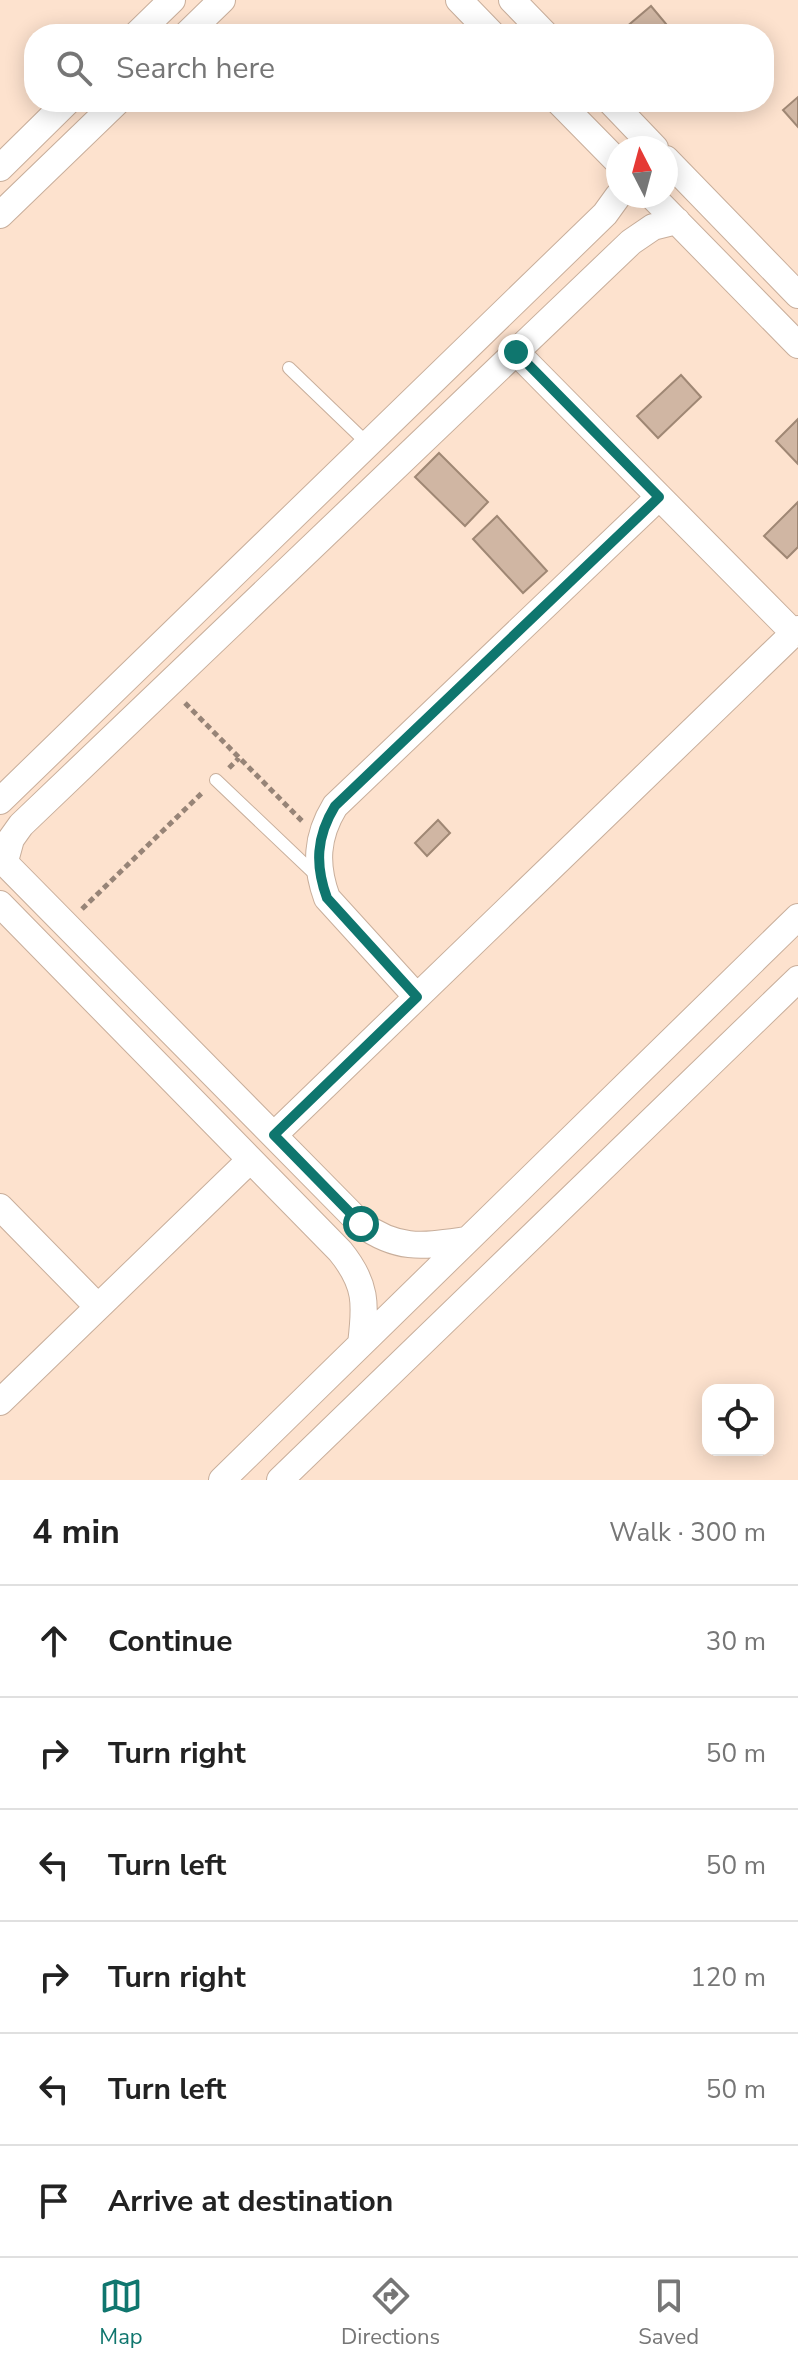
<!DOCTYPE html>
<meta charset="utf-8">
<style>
:root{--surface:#fff;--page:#f2f2f2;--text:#222;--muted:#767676;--line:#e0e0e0;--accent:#0f766e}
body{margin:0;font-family:"Nunito Sans",sans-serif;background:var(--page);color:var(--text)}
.controls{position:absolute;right:24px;bottom:24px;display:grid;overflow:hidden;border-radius:16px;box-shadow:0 4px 20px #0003}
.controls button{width:72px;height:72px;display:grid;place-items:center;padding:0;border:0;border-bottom:2px solid var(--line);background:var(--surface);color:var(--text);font:40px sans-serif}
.compass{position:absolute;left:606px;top:136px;width:72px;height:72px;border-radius:50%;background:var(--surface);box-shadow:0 4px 20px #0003;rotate:354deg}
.stop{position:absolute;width:24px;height:24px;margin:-18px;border:6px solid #0f766e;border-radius:50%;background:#fff}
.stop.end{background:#0f766e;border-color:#fff;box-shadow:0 2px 8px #0008}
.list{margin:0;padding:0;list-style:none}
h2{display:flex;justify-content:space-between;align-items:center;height:104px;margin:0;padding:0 32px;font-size:34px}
h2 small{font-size:26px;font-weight:400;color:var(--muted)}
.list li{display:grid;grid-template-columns:52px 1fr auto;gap:24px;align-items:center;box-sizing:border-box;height:112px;padding:0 32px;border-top:2px solid var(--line)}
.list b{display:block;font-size:30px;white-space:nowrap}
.list em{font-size:26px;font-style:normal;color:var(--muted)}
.icon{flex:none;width:44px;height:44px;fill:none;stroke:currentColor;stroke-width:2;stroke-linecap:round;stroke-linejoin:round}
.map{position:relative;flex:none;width:798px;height:1480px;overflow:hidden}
.search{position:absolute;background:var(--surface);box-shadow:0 4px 20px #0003;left:24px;right:24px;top:24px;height:88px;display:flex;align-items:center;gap:20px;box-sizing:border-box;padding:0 28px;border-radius:32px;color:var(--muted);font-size:30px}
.sheet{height:776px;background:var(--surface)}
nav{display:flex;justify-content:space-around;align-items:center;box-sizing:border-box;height:112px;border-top:2px solid var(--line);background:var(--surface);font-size:22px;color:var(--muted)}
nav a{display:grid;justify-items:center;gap:4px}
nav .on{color:var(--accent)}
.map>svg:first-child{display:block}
.building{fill:#d0b6a3;stroke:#9f8774;stroke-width:2}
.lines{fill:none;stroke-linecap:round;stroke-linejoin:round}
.lane-casing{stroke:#c8ae9b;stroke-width:14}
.street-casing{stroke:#c8ae9b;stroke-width:28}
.path{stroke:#978477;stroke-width:5;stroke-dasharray:6 4;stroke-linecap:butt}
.lane{stroke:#fff;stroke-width:12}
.street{stroke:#fff;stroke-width:26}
.route{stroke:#0f766e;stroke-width:10}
</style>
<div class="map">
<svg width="798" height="1480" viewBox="0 0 798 1480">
<rect width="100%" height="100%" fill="#fde2ce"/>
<path class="building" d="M651 6 672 31 668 34H618Z
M798 97V127L783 110Z
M681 375 701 397 658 438 637 416Z
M798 419V464L776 441Z
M439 453 488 502 465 526 415 477Z
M798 502V547L787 558 764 536Z
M497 516 547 571 523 593 473 539Z
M438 820 450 833 427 856 415 843Z"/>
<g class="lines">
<g class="lane-casing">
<path id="lane" d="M289 368 368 444
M216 780 318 877"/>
</g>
<g class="street-casing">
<path id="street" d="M459 0 492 34
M512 0 545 34
M137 34 172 0
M187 34 222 0
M559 102 618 162
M611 102 655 148
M666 159 798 295
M0 168 67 102
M652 196 798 345
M0 215 117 102
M516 352 794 633
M0 801 605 214 618 196
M0 858 361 1224C399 1251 423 1246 467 1240
M5 861 11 839 21 825 631 242 653 227 677 221
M0 904 340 1251C367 1284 366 1304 361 1344
M417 997 327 898C315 865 316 837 335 806L659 497
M274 1135 798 629
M0 1207 98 1307
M0 1402 250 1160
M222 1480 798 917
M280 1480 798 979"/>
</g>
<path class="path" d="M185 703 302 821
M229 768 239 758
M82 909 204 791"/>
<use href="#lane" class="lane"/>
<use href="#street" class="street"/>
</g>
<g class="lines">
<path class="route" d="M361 1224 274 1135 417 997 327 898C315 865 316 837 335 806L659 497 516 352"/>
</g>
</svg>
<div class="controls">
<button><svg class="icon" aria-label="locate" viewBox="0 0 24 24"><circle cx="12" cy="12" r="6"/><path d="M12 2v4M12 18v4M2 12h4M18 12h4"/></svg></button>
</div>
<svg class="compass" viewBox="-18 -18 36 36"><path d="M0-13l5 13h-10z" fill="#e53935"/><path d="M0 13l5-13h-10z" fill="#767676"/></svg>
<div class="stop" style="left:361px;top:1224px"></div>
<div class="stop end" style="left:516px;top:352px"></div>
<div class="search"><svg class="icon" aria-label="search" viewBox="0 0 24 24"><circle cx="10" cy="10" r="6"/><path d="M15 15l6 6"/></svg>Search here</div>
</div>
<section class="sheet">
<h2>4 min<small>Walk · 300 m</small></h2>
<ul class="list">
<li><svg class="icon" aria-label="ahead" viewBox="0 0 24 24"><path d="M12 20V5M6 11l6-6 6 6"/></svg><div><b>Continue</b></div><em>30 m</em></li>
<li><svg class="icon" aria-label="right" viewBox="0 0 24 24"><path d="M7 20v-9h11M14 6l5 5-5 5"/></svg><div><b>Turn right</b></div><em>50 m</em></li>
<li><svg class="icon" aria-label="left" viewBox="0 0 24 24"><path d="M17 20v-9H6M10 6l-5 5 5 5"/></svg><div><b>Turn left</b></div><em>50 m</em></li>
<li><svg class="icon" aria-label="right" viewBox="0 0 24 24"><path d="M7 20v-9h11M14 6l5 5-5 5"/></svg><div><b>Turn right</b></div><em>120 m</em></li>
<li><svg class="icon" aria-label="left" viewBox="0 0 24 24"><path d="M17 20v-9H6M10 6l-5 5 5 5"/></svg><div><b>Turn left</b></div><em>50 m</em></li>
<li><svg class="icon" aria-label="arrive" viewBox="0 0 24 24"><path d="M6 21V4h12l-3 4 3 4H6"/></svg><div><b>Arrive at destination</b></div></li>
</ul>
</section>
<nav>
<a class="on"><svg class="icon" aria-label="map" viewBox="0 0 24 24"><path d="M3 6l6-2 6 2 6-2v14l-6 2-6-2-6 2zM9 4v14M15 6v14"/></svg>Map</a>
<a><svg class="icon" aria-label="directions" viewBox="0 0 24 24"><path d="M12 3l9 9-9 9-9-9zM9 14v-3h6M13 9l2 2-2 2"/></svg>Directions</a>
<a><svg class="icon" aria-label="saved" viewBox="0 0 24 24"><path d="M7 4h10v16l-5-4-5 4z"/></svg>Saved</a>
</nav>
